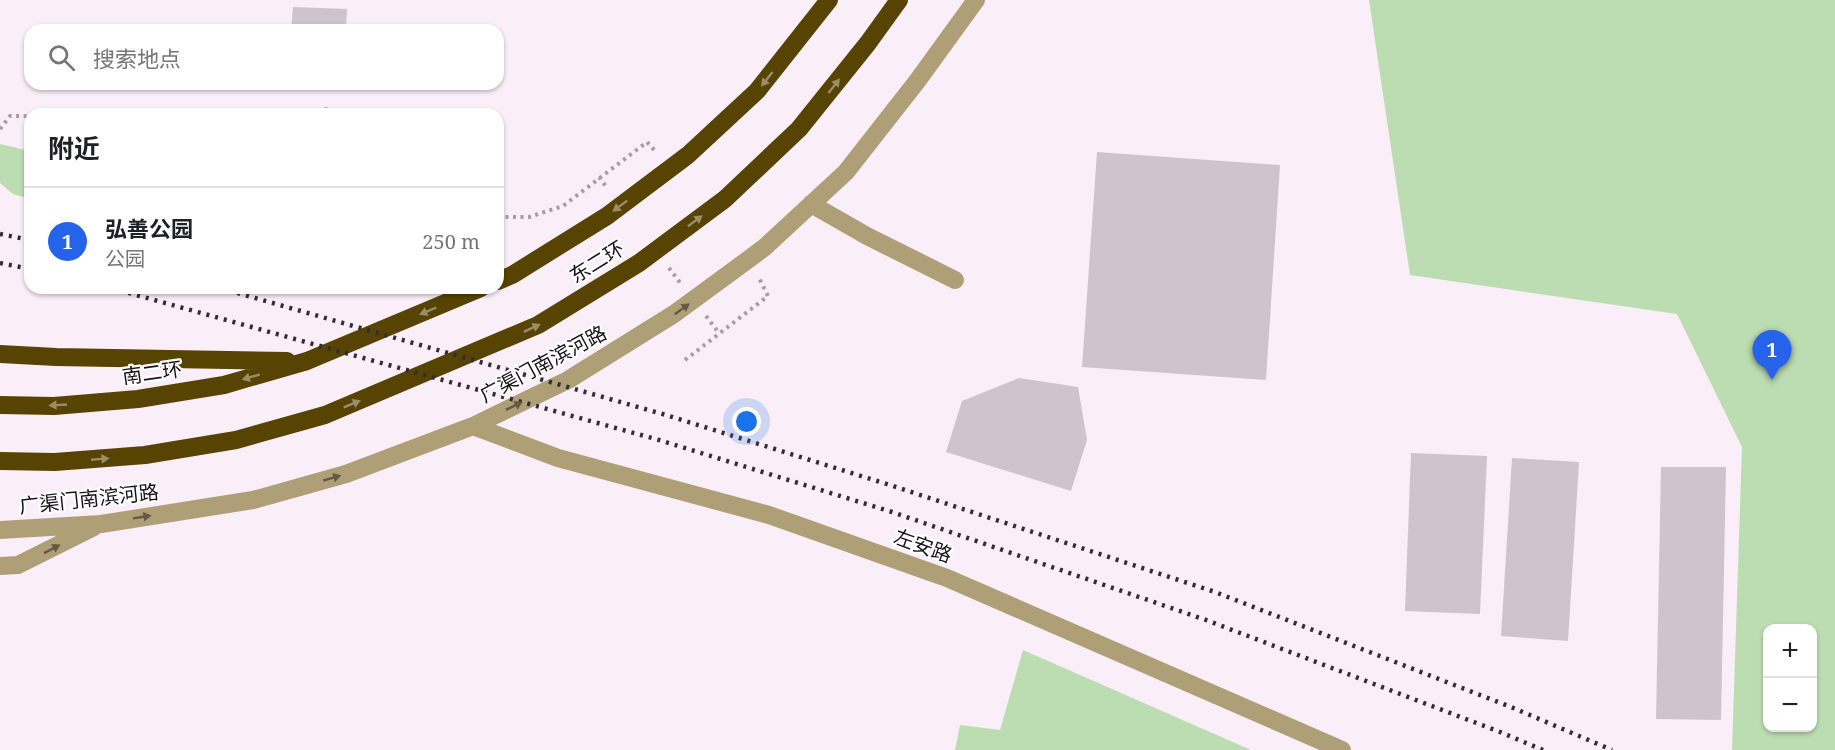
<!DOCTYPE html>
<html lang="zh">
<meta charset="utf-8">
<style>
:root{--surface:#fff;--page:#f6f6f6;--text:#202124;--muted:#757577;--line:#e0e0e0;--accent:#2563eb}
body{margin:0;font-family:"Noto Serif","Noto Sans SC",serif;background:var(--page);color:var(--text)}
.controls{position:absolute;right:18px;bottom:18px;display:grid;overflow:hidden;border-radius:12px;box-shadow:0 2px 4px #0004}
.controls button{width:54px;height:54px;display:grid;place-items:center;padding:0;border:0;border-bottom:2px solid var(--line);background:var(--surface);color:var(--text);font:30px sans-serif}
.you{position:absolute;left:747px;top:422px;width:21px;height:21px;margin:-15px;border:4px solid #fff;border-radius:50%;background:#1a73e8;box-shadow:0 0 0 9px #1a73e833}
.badge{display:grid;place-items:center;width:39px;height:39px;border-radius:50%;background:var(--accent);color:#fff;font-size:20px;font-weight:700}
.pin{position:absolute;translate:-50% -50px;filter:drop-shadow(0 2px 3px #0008)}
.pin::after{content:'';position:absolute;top:32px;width:21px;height:18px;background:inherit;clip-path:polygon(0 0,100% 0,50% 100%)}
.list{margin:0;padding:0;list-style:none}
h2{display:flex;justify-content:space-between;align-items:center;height:78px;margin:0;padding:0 24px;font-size:26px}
h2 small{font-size:20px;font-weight:400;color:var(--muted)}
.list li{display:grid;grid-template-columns:39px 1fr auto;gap:18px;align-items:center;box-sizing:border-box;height:108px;padding:0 24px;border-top:2px solid var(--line)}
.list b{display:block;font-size:22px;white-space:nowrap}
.list p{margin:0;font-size:20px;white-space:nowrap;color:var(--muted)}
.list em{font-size:20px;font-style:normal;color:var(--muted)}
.icon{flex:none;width:33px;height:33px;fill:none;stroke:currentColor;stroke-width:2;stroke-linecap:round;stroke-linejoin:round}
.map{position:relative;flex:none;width:1835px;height:750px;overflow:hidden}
.search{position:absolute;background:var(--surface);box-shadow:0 2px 4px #0004;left:24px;top:24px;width:480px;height:66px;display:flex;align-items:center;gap:15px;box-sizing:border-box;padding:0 21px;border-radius:18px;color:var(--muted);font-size:22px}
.panel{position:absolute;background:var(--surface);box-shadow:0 2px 4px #0004;left:24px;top:108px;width:480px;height:186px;border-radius:18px}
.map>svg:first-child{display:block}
.green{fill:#bcdcb2;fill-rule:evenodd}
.building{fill:#cfc4ce}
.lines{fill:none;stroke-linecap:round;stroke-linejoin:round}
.path{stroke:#a59ca5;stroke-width:4;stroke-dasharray:3 4.5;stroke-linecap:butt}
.minor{stroke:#af9f76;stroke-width:18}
.highway{stroke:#574302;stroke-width:18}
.rail{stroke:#322d32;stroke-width:4.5;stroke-dasharray:3 6;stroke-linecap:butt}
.oneway{fill:#9a8e67}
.oneway2{fill:#635946}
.labels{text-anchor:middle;stroke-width:4.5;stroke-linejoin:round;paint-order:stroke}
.street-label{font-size:20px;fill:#171317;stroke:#fff}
</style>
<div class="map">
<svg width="1835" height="750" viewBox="0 0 1835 750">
<rect width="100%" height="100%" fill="#faeef9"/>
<path class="green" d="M1369 0H1835V750H1732L1742 447 1677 314 1410 275ZM1812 628V728H1768V628Z
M0 144 30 151V199L13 194 0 183Z
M1023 650 1251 750H955L960 725 1000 730Z"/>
<path class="building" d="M293 7 347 9 346 30H291Z
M1097 152 1280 165 1266 380 1082 367Z
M1019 378 1078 387 1087 440 1071 491 946 452 962 401Z
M1411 453 1487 456 1480 614 1405 611Z
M1512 458 1579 462 1568 641 1501 636Z
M1661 467H1726L1721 720 1656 719Z"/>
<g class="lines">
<path class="path" d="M320 114 326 109 334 114
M0 129 10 116H30
M599 177 608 189
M498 217H529L563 206 647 142 656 152
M669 268 681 284
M706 316 719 333
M685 360 768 296 759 278"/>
<path class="minor" d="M811 204 867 236 955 280
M473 426 558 458 769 515 947 578 1342 750
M0 530 101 524 253 500 346 474 473 426 568 380 674 314 749 259 765 247 846 172 918 80 976 0
M0 566 18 565 94 527"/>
<path class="highway" d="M498 281 512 275 607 216 688 155 757 91 829 0
M0 354 56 357 287 361
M0 405 54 406 138 399 224 385 307 361 481 288
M0 461 55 462 145 455 236 440 325 415 538 325 639 263 725 199 799 129 868 43 899 0"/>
<path class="rail" d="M0 234 30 240
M0 263 30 269
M111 288 659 440 892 512 1206 620 1500 732 1543 750
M220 288 666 415 893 486 1215 592 1511 707 1612 750"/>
</g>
<defs><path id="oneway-solid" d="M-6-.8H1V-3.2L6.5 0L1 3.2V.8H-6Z" transform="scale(1.5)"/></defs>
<g class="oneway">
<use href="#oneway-solid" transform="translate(767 79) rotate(128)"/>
<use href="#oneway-solid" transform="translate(834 86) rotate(-52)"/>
<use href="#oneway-solid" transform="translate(620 206) rotate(143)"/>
<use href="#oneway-solid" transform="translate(695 221) rotate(-37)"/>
<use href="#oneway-solid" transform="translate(428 311) rotate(157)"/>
<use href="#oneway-solid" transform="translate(532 328) rotate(-25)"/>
<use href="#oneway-solid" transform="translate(251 377) rotate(164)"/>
<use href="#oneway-solid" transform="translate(352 404) rotate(-22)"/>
<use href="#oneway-solid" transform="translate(58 405) rotate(177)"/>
<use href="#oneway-solid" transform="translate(100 459) rotate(-5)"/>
</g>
<g class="oneway2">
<use href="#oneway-solid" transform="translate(682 309) rotate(-36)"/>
<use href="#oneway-solid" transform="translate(514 406) rotate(-26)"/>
<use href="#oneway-solid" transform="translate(332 478) rotate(-16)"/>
<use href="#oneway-solid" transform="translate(142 517) rotate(-9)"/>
<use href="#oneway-solid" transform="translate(52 549) rotate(-27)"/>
</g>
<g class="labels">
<g class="street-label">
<text transform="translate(597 262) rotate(-32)" y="7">东二环</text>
<text transform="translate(543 364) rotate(-28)" y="7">广渠门南滨河路</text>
<text transform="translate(152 373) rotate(-8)" y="7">南二环</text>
<text transform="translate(89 499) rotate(-6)" y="7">广渠门南滨河路</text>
<text transform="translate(923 546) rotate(20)" y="7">左安路</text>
</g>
</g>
</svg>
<div class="controls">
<button>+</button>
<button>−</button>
</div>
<div class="you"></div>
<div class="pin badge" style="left:1772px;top:380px">1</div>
<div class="search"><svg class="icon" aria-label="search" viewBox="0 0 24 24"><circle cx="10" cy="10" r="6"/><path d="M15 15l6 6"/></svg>搜索地点</div>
<section class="panel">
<h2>附近<small></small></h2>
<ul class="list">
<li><span class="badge">1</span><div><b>弘善公园</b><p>公园</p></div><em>250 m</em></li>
</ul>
</section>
</div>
